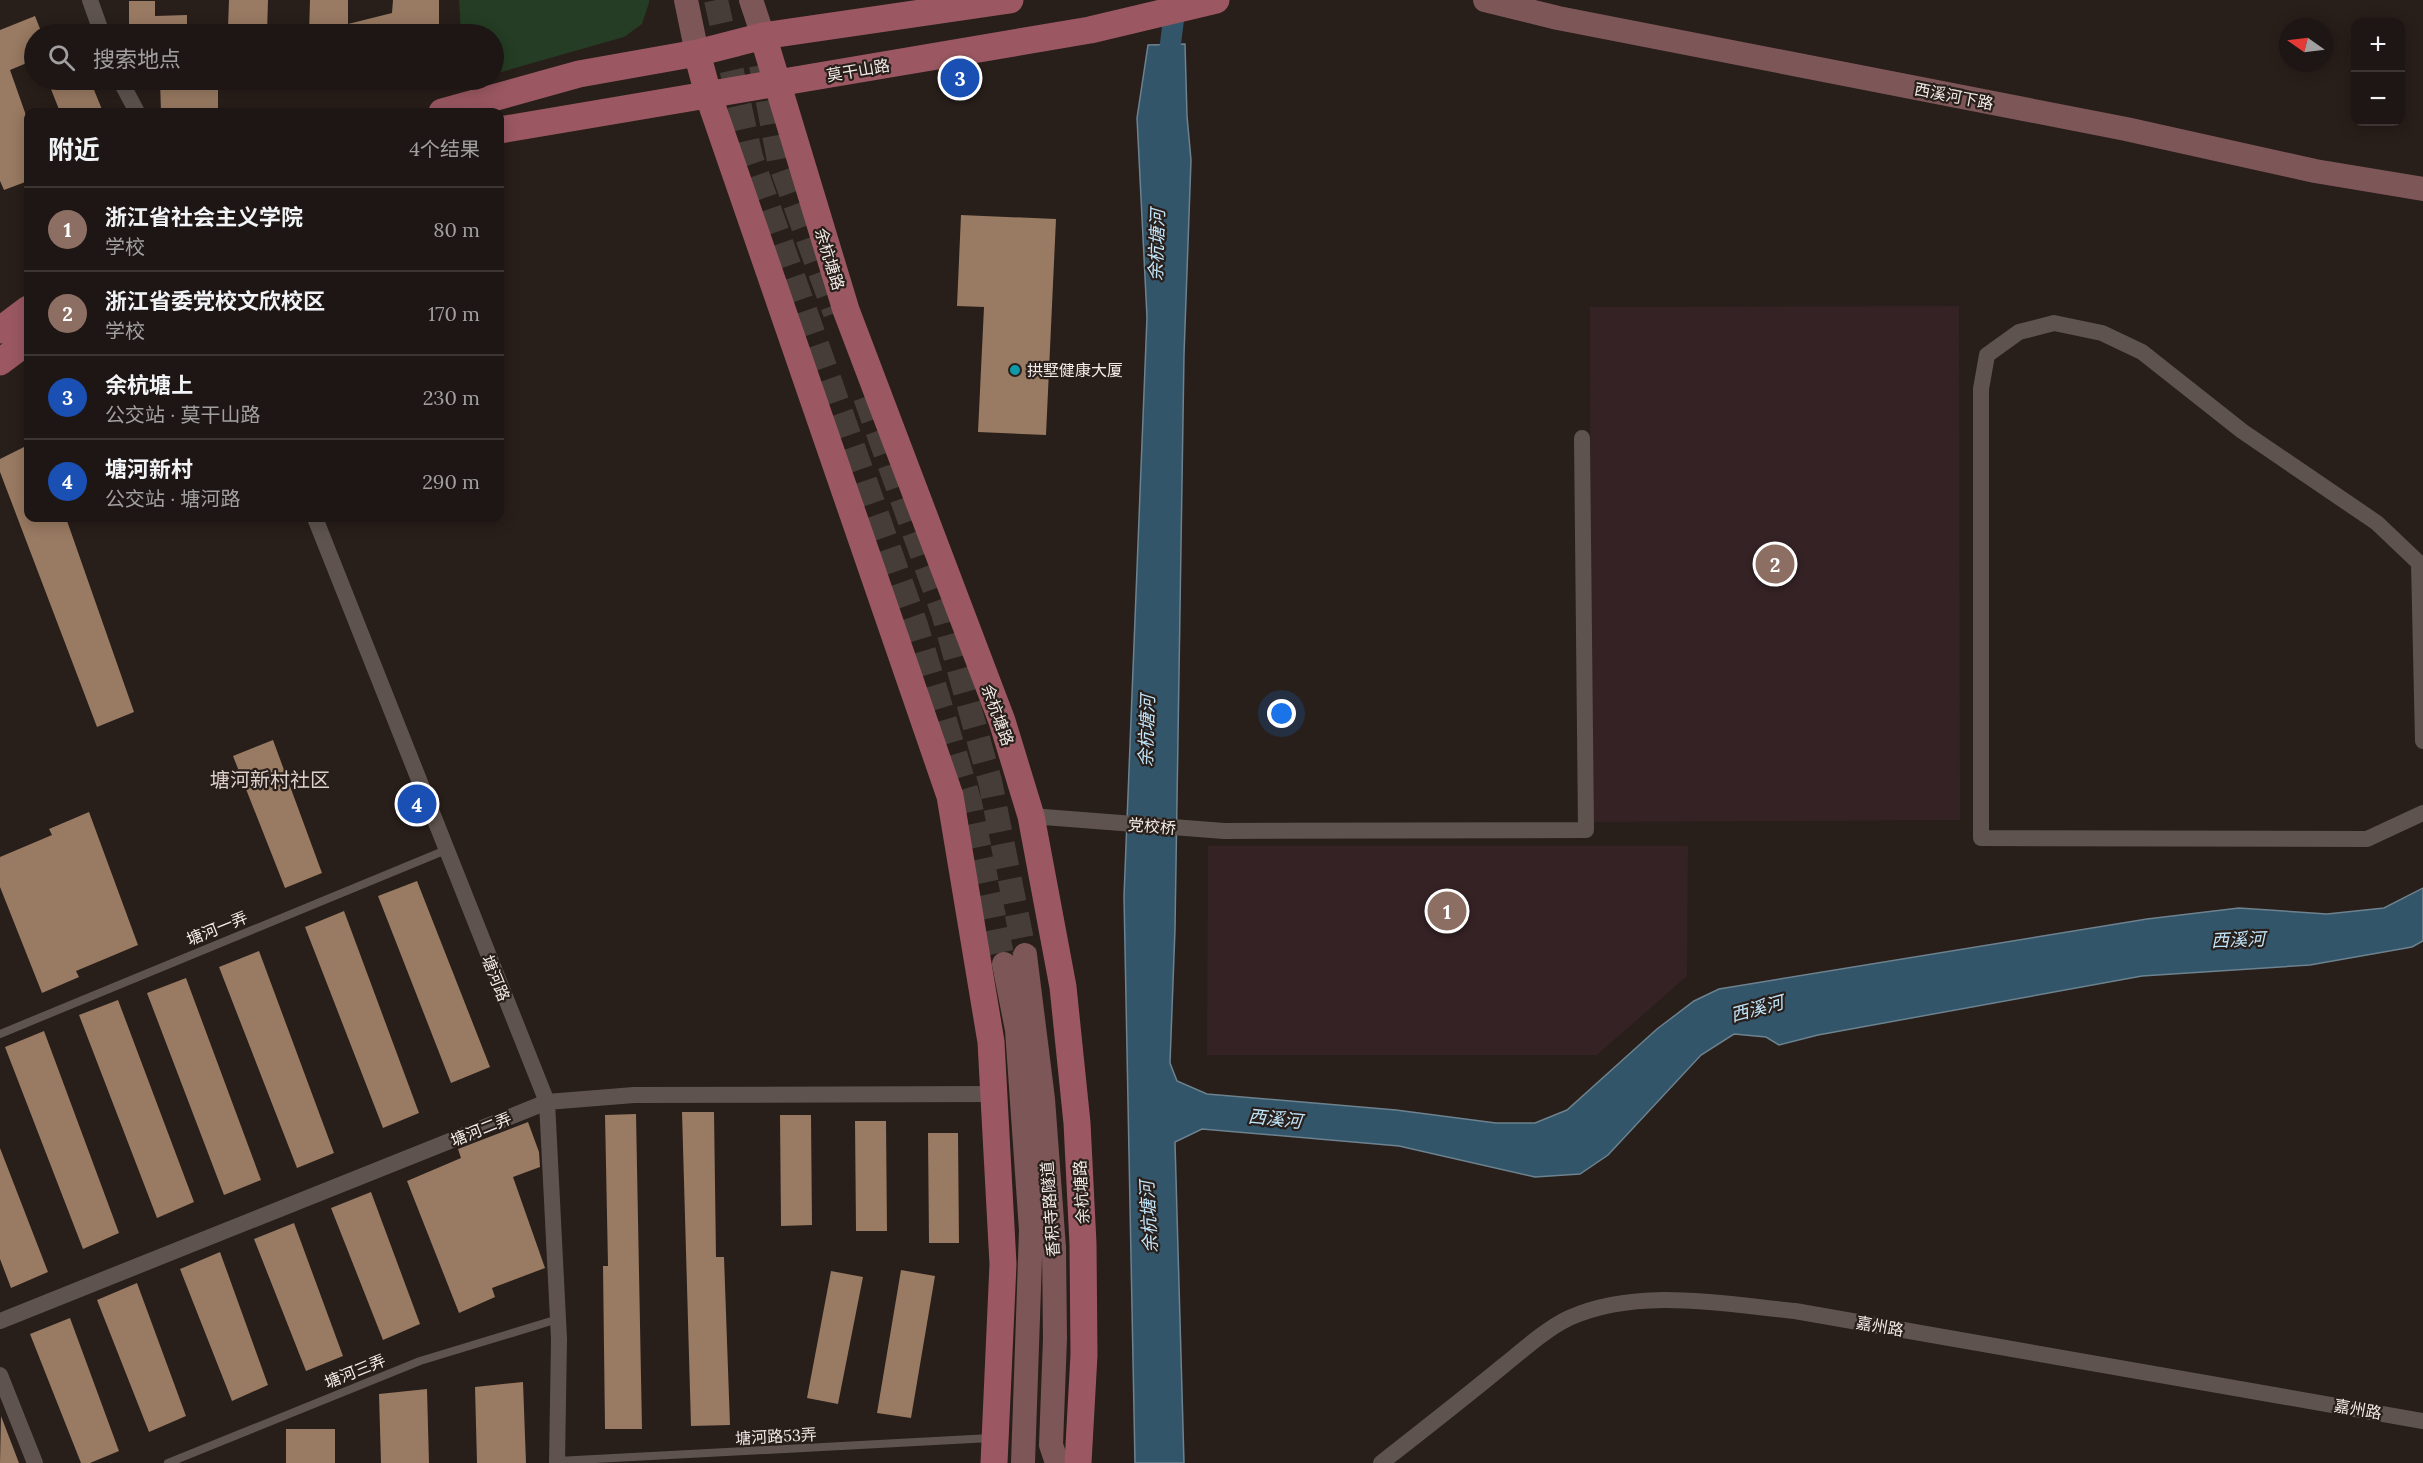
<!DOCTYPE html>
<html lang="zh">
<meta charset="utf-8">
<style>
:root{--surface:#1e1614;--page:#261f1d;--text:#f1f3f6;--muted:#a19fa0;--line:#3c3534;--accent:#d93025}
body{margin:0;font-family:Lora,"Noto Sans SC",serif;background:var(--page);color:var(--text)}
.controls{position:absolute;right:18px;top:18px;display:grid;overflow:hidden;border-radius:12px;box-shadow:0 3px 15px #0003}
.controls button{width:54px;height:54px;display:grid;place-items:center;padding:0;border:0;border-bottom:2px solid var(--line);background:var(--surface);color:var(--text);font:30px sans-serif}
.compass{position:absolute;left:2279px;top:18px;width:54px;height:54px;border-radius:50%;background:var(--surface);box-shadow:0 3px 15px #0003;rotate:284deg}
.you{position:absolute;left:1282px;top:714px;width:21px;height:21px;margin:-15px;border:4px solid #fff;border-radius:50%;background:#1a73e8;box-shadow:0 0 0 9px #1a73e833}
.badge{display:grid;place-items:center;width:39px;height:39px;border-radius:50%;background:var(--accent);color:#fff;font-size:20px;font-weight:700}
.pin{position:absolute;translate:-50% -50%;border:3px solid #fff;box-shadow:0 2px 6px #0006}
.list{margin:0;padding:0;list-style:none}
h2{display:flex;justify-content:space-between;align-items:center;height:78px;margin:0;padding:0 24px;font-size:26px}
h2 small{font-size:20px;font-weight:400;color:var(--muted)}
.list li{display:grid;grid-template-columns:39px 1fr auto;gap:18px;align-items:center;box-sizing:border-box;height:84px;padding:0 24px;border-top:2px solid var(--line)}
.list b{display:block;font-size:22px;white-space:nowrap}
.list p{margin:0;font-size:20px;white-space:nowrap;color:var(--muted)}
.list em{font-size:20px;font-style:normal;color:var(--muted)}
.icon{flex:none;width:33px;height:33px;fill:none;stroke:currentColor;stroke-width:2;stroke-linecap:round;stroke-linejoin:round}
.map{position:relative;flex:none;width:2423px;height:1463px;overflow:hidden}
.search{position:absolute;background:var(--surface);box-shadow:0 3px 15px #0003;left:24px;top:24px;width:480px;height:66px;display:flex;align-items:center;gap:15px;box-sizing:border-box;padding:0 21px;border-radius:33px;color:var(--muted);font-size:22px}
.panel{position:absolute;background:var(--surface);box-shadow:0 3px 15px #0003;left:24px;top:108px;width:480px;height:414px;border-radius:12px}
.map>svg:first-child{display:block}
.education{fill:#352225}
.green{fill:#253d24}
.water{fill:#335569;stroke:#6c828f;stroke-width:1.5}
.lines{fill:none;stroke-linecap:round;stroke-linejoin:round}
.canal{stroke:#335569;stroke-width:21}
.building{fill:#997a62}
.secondary-tunnel{stroke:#463d39;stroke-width:24;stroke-dasharray:24 12;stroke-linecap:butt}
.lane{stroke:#5e534e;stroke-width:8}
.street{stroke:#5e534e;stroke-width:16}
.secondary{stroke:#7d5658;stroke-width:24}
.primary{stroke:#9b5862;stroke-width:27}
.culture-dot{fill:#0f9aa8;stroke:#281e1a;stroke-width:2}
.labels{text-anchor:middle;stroke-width:4.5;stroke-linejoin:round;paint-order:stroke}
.street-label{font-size:16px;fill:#f1eae7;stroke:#281e1a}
.poi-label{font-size:16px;fill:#f1eae7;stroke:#281e1a;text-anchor:start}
.water-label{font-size:18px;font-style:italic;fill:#c1e5fb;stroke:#281e1a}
.quarter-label{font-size:20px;fill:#ded1cb;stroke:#281e1a}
</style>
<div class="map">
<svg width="2423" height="1463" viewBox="0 0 2423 1463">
<rect width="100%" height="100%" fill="#281e1a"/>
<path class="education" d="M1959 306 1960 820 1591 822 1590 307Z
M1208 846H1688L1687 976 1597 1055H1207Z"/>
<path class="green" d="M459 0H649V3L642 24 624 37 494 74V34H461Z"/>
<path class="water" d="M1185 44 1187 116 1191 160 1184 355 1175 929 1170 1063 1177 1081 1207 1094 1396 1110 1496 1123H1535L1567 1110 1657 1029 1694 1001 1719 989 2147 919 2239 908 2327 914 2384 908 2423 888V941L2412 947 2310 965 2142 976 1818 1035 1779 1045 1766 1037 1734 1034 1701 1055 1608 1155 1580 1174 1535 1177 1399 1146 1202 1129 1175 1142 1184 1463H1135L1124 896 1147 317 1137 118 1148 45Z"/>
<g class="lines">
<path class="canal" d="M1167 71 1176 0"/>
</g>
<path class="building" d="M229 0H268L267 34H244L243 26 228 27Z
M310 0H348V24L392 13 393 0H439V32L431 34H309Z
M129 1H155V16L187 15V34H129Z
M35 16 42 34H34V60L10 70 28 121V181L4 190 0 181V30Z
M60 80H90L103 112H60L49 84Z
M160 80H186V89L218 88V112H161Z
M961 215 1056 219 1046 435 978 432 984 307 957 306Z
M28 445V518H66L134 712 97 727 0 472V459Z
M273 740 322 873 285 888 233 756Z
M89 812 138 945 76 971 79 977 42 993 0 887V857L52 835 49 829Z
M417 881 490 1067 451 1083 378 896Z
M344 911 419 1113 383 1128 305 927Z
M259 951 334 1153 297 1168 219 967Z
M186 978 261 1180 224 1195 147 993Z
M118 1000 194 1202 157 1218 79 1015Z
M44 1031 119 1233 83 1249 5 1047Z
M682 1112H714L716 1257H724L730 1425 691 1426Z
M636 1114 642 1429H605L603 1266H608L605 1115Z
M780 1115H811L812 1225 781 1226Z
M855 1121H886L887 1231H856Z
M528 1122 539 1152 540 1167 513 1177 545 1268 492 1288 495 1297 459 1313 407 1181 461 1158 458 1149Z
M928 1133H958L959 1243H929Z
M0 1148 48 1272 11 1288 0 1259Z
M371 1192 420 1324 383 1340 331 1208Z
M294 1223 343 1356 306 1371 254 1239Z
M220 1252 268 1385 232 1401 180 1269Z
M901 1270 935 1276 911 1418 877 1413Z
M831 1271 863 1277 838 1404 807 1398Z
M137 1283 186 1416 149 1432 97 1300Z
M70 1318 119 1451 90 1463H81L30 1334Z
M523 1382 526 1463H477L475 1387Z
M427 1389 429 1463H381L379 1394Z
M1 1416 19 1463H0Z
M286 1429H335V1463H286Z"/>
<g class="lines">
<path class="secondary-tunnel" d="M716 0 751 157 916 625 970 803 1004 964
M761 65 779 161 835 313
M865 397 943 613 990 781 1025 955"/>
<path class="lane" d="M0 1034 446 850
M557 1461 991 1438
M168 1463 420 1361 558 1319"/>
<path class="street" d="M90 0 102 34
M120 80 137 112
M315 518 547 1102 559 1339 557 1463
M2423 741 2419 563 2377 523 2242 431 2142 352 2102 333 2054 323 2019 332 1987 355 1981 389V838L2367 839 2423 813
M1031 816 1224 831 1586 830 1582 438
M0 1321 547 1102 634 1095 994 1094
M0 1375 35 1463
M1381 1463C1422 1431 1463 1399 1503 1366 1523 1350 1546 1329 1569 1318 1639 1287 1723 1304 1795 1311L2423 1421"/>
<path class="secondary" d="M686 0 697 53
M751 0 763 36
M1485 0 1558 18 2126 129 2315 171 2423 189
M1025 955 1043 1099 1054 1248 1055 1338 1051 1445 1057 1463
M1004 964 1017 1030 1031 1230 1023 1463"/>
<path class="primary" d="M763 36 846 310 1002 721 1031 816 1063 987 1077 1123 1083 1244 1084 1355 1078 1463
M697 53 708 94 950 796 991 1042 1003 1264 994 1463
M442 112 579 74 697 53 763 36 1010 0
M500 130 1090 30 1216 0
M0 330 28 309
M0 362 28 341"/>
</g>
<circle class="culture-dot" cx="1015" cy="370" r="6"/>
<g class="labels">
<g class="street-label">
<text transform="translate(858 70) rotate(-10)" y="6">莫干山路</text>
<text transform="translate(1954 96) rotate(11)" y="6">西溪河下路</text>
<text transform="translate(830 259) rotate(73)" y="6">余杭塘路</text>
<text transform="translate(998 715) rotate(70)" y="6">余杭塘路</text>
<text transform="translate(1152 826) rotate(5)" y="6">党校桥</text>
<text transform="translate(217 928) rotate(-22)" y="6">塘河一弄</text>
<text transform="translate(496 978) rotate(68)" y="6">塘河路</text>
<text transform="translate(481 1129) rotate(-22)" y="6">塘河二弄</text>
<text transform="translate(1081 1192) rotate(-93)" y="6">余杭塘路</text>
<text transform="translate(1050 1209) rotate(-94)" y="6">香积寺路隧道</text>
<text transform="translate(1880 1326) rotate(10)" y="6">嘉州路</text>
<text transform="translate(355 1371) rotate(-22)" y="6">塘河三弄</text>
<text transform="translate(2358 1409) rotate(10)" y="6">嘉州路</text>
<text transform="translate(776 1436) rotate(-3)" y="6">塘河路53弄</text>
</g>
<g class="poi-label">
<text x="1027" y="376">拱墅健康大厦</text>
</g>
<g class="water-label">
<text transform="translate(1157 245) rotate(-88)" y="6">余杭塘河</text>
<text transform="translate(1147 731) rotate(-88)" y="6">余杭塘河</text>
<text transform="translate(2238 940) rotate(-2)" y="6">西溪河</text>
<text transform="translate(1757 1009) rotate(-15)" y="6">西溪河</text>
<text transform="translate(1275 1119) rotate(6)" y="6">西溪河</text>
<text transform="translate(1149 1217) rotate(-93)" y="6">余杭塘河</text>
</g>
<g class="quarter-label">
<text x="270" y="787">塘河新村社区</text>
</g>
</g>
</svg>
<div class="controls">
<button>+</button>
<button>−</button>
</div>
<svg class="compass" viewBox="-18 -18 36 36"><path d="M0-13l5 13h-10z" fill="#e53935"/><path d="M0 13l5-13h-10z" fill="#a19fa0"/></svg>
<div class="you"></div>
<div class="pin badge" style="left:1447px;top:911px;background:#8d6e63">1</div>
<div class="pin badge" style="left:1775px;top:564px;background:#8d6e63">2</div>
<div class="pin badge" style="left:960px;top:78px;background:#1a4fb4">3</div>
<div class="pin badge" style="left:417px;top:804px;background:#1a4fb4">4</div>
<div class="search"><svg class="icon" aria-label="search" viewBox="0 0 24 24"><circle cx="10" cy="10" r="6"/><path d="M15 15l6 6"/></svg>搜索地点</div>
<section class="panel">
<h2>附近<small>4个结果</small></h2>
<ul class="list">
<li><span class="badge" style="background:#8d6e63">1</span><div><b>浙江省社会主义学院</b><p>学校</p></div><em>80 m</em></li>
<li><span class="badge" style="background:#8d6e63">2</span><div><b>浙江省委党校文欣校区</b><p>学校</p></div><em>170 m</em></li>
<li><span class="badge" style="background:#1a4fb4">3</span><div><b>余杭塘上</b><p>公交站 · 莫干山路</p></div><em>230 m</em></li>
<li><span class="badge" style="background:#1a4fb4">4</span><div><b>塘河新村</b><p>公交站 · 塘河路</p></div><em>290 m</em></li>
</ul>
</section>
</div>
